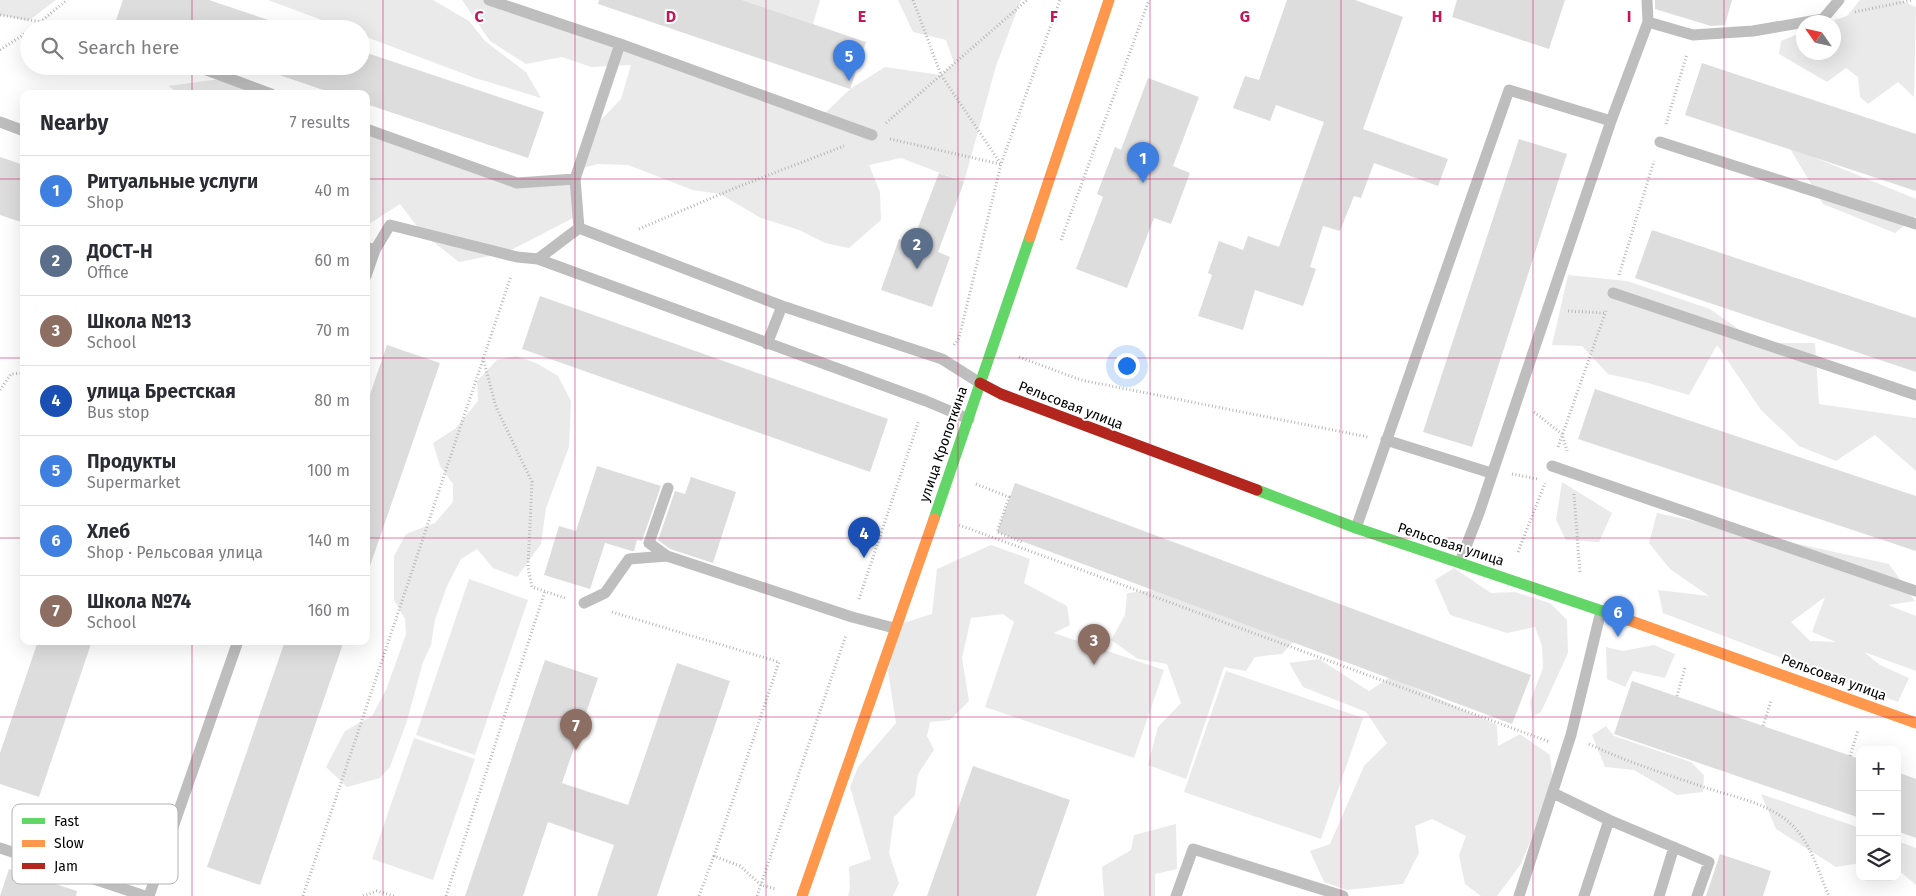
<!DOCTYPE html>
<meta charset="utf-8">
<style>
:root{--surface:#fff;--page:#f7f7f7;--text:#2b2b33;--muted:#7c7c81;--line:#e1e1e2;--accent:#111827}
body{margin:0;font-family:"Fira Sans",sans-serif;background:var(--page);color:var(--text)}
.controls{position:absolute;right:15px;bottom:15px;display:grid;overflow:hidden;border-radius:10px;box-shadow:0 5px 20px #0002}
.controls button{width:45px;height:45px;display:grid;place-items:center;padding:0;border:0;border-bottom:1px solid var(--line);background:var(--surface);color:var(--text);font:25px sans-serif}
.compass{position:absolute;left:1796px;top:15px;width:45px;height:45px;border-radius:50%;background:var(--surface);box-shadow:0 5px 20px #0002;rotate:304deg}
.you{position:absolute;left:1126px;top:365px;width:18px;height:18px;margin:-12px;border:4px solid #fff;border-radius:50%;background:#1a73e8;box-shadow:0 0 0 8px #1a73e833}
.badge{display:grid;place-items:center;width:32px;height:32px;border-radius:50%;background:var(--accent);color:#fff;font-size:16px;font-weight:700}
.pin{position:absolute;translate:-50% -41px;filter:drop-shadow(0 1px 2px #0008)}
.pin::after{content:'';position:absolute;top:26px;width:18px;height:15px;background:inherit;clip-path:polygon(0 0,100% 0,50% 100%)}
.list{margin:0;padding:0;list-style:none}
h2{display:flex;justify-content:space-between;align-items:center;height:65px;margin:0;padding:0 20px;font-size:21px}
h2 small{font-size:16px;font-weight:400;color:var(--muted)}
.list li{display:grid;grid-template-columns:32px 1fr auto;gap:15px;align-items:center;box-sizing:border-box;height:70px;padding:0 20px;border-top:1px solid var(--line)}
.list b{display:block;font-size:19px;white-space:nowrap}
.list p{margin:0;font-size:16px;white-space:nowrap;color:var(--muted)}
.list em{font-size:16px;font-style:normal;color:var(--muted)}
.icon{flex:none;width:28px;height:28px;fill:none;stroke:currentColor;stroke-width:2;stroke-linecap:round;stroke-linejoin:round}
.map{position:relative;flex:none;width:1916px;height:896px;overflow:hidden}
.search{position:absolute;background:var(--surface);box-shadow:0 5px 20px #0002;left:20px;top:20px;width:350px;height:55px;display:flex;align-items:center;gap:12px;box-sizing:border-box;padding:0 18px;border-radius:28px;color:var(--muted);font-size:19px}
.panel{position:absolute;background:var(--surface);box-shadow:0 5px 20px #0002;left:20px;top:90px;width:350px;height:555px;border-radius:10px}
.map>svg:first-child{display:block}
.green{fill:#eaeaea;fill-rule:evenodd}
.building{fill:#ddd}
.lines{fill:none;stroke-linecap:round;stroke-linejoin:round}
.path{stroke:#b8b8b8;stroke-width:3;stroke-dasharray:1 2.5;stroke-linecap:butt}
.lane{stroke:#bebebe;stroke-width:11}
.fast{stroke:#63d668;stroke-width:11}
.slow{stroke:#ff974d;stroke-width:11}
.jam{stroke:#b3261e;stroke-width:11}
.grid{fill:none;stroke:#c2185b;stroke-width:1;stroke-opacity:0.55}
.labels{text-anchor:middle;stroke-width:4;stroke-linejoin:round;paint-order:stroke}
.street-label{font-size:14px;fill:#000;stroke:#fff}
.key{fill:#fff;stroke:#b2b2b2;stroke-width:1}
.key-label{font-size:14px;fill:#000}
.grid-label{font-size:16px;text-anchor:middle;font-weight:bold;fill:#c2185b;stroke:#fff;stroke-width:4;stroke-linejoin:round;paint-order:stroke}
</style>
<div class="map">
<svg width="1916" height="896" viewBox="0 0 1916 896">
<rect width="100%" height="100%" fill="#fff"/>
<path class="green" d="M0 0H56L28 21 0 15Z
M268 0H433L469 21 485 41 526 72 541 98 475 78 361 35V29H346Z
M462 0H487L821 117 850 89 885 67 941 75 954 63 946 40 913 32 898 0H1021L996 66 964 182 901 158 869 165 880 192 881 220 849 248 825 243 799 230 761 218 720 194 693 190 628 165 598 164 579 169 592 129 621 99 631 65 591 67 562 57 526 64 490 41Z
M742 0H820L813 24Z
M1860 0H1900L1916 7 1914 97 1898 82 1868 104 1860 97 1858 77 1846 68 1827 82 1779 54 1781 41 1803 32 1804 52H1834V22H1829L1847 16Z
M228 78 271 94H180L168 86Z
M366 128 517 183 575 179 579 215 505 253 459 262 422 233 400 204 366 226Z
M1789 147 1916 199V216L1895 233 1823 204Z
M1568 275 1627 281 1710 309 1758 343H1815L1819 404 1916 418V471L1875 435 1836 461 1799 446 1761 410 1717 345 1689 395 1648 383 1608 374 1582 346 1552 345Z
M516 356 536 363 558 376 571 401 569 447 546 508 541 544 517 577 493 568 477 549 461 559 447 586 435 620 431 645 423 662 407 721 390 767 380 778 347 787 326 767 345 731 372 716 386 690 406 634 405 619 394 600V556L406 534 435 523 453 502V484L440 466 433 443 456 428 478 401 477 381 497 360Z
M1562 482 1612 513 1599 542 1566 540 1556 520Z
M1657 513 1889 564 1915 601 1888 605 1916 616V671L1864 652 1880 665 1909 678 1898 702 1663 613 1658 590 1709 596 1670 569 1649 543ZM1825 597 1812 632 1836 642 1810 641 1791 622Z
M991 545 1030 559 1024 583 1067 606 1070 625 1054 633 1164 670 1134 758 985 707 1014 622 1003 614 971 618 962 658 969 701 950 720 930 722 927 736 934 750 918 774 915 795 894 817 889 853 899 883 893 896H848L850 889 849 867 871 859 850 787 858 767 896 723 888 671 900 624 932 614 937 569Z
M1454 568 1491 593 1515 592 1550 603 1567 620 1568 653 1541 712 1532 717 1530 702 1543 668 1542 646 1535 627 1507 633 1450 615 1435 580Z
M469 579 528 600 475 755 416 735Z
M1156 590 1294 641 1282 654 1255 657 1246 671 1224 667 1186 779 1148 765 1158 727 1181 703 1167 664 1138 659 1111 640 1125 615 1127 593Z
M1654 645 1675 654 1665 678 1633 671 1625 687 1607 679 1606 647 1623 651Z
M1319 659 1369 691 1390 677 1497 725 1498 746 1520 734 1550 755 1552 774 1545 805 1521 864 1497 896H1481L1465 884 1459 855 1466 836 1432 819 1415 826 1419 853 1403 884 1347 890 1324 882 1310 851 1330 844 1364 766 1387 743 1366 712 1303 687 1289 663Z
M1226 671 1363 718 1321 839 1184 792Z
M1606 726 1614 736 1691 762 1704 775 1703 792 1677 795 1634 770 1605 767 1592 735Z
M414 738 475 759 433 880 372 859Z
M1761 794 1860 828V863L1836 867 1776 829Z
M1176 824 1177 869 1155 874V896H1104L1102 867 1131 850 1134 835Z
M1897 841 1916 848V885L1897 869Z"/>
<path class="building" d="M123 0H209L295 29H141L116 20Z
M599 0H742L866 42 850 89 598 4Z
M1287 0H1355L1403 17 1363 129 1448 159 1438 186 1374 163 1361 198 1354 196 1340 231 1323 226 1310 267 1316 269 1303 306 1255 290 1243 330 1198 316 1212 275 1208 273 1219 241 1243 250 1248 236 1279 247 1324 122 1276 105 1270 121 1233 108 1245 76 1259 80Z
M1457 0H1565L1549 49 1452 17Z
M1655 0H1732L1725 25 1711 26 1655 9Z
M361 51 544 112 528 158 366 104V94H335L253 66H361Z
M1702 63 1916 134V191L1685 115Z
M1148 78 1199 97 1173 166 1190 173 1171 224 1154 218 1127 288 1076 269 1103 197 1097 194 1115 147 1121 150Z
M1519 139 1567 154 1472 447 1423 432Z
M0 157 24 165V223L0 215Z
M939 173 964 182 938 252 950 257 932 307 881 290 899 239 912 243Z
M1652 230 1916 318V372L1635 278Z
M540 296 888 419 870 472 522 349Z
M387 345 440 363 370 566 366 565V406Z
M1595 389 1916 496V551L1578 439Z
M597 466 661 486 642 541 637 540 634 551H632L605 543 590 589 544 575 559 526 576 531Z
M691 477 736 492 713 563 670 549 658 540 675 491 685 494Z
M1015 483 1531 675 1512 724 997 532Z
M38 641H92L39 797 0 784V753Z
M285 641H344L260 885 207 867Z
M545 660 598 678 562 783 628 805 677 663 730 681 657 896H597L614 845 548 822 523 896H465Z
M1632 681 1860 759V818L1614 734Z
M973 766 1070 800 1036 896H927Z
M1897 772 1916 779V838L1897 831Z
M1720 854 1771 871 1763 896H1706Z
M9 869 77 891 76 896H0Z"/>
<g class="lines">
<path class="path" d="M913 0 941 75 1001 164
M1855 12 1913 0
M0 15 85 29
M32 29 67 0
M0 50 29 31
M886 123 1027 0
M1666 124 1687 54
M890 139 1000 164
M639 229 735 188 844 146
M1061 240 1149 0
M1619 275 1654 161
M1568 311 1605 313
M954 345 959 338 1001 164 1060 0
M1019 357 1081 380 1368 437
M483 358 496 407 532 482 528 567 532 587 565 598
M0 390 11 374 24 373
M1534 412 1562 434 1567 451
M1558 447 1606 311
M1512 474 1538 479
M976 484 1009 497 997 532 1022 542
M1574 494 1580 573
M959 525 1550 742
M1518 552 1545 483
M859 599 919 420
M612 612 779 662 714 856 740 866 761 885 776 889
M1677 696 1685 668
M1763 726 1771 701
M1589 744C1627 762 1665 774 1704 787 1739 799 1783 805 1804 840 1815 857 1821 878 1829 896
M1850 756 1858 730
M303 896 511 276
M363 896 377 891 394 896
M446 896 545 591
M699 896 714 856
M757 896 846 635"/>
<path class="lane" d="M489 0 620 44
M1648 22 1693 35 1753 31 1823 19 1839 0
M196 66 271 94
M0 122 24 131
M366 129 517 183 575 179
M1660 142 1916 224
M579 228 575 179 620 44 872 135
M366 247 375 250 390 225 517 257 538 259 579 228 782 306 942 359 980 383
M538 259 926 401 969 419
M366 276 375 250
M1613 293 1916 395
M767 344 782 306
M1386 440 1491 473
M1552 466 1916 591
M668 488 649 543 667 556 852 617 894 628
M1356 528 1509 90 1611 121
M1460 562 1479 513 1611 121 1648 22 1647 0
M584 603 605 593 629 559 667 556
M1553 793 1609 820 1709 862 1697 896
M0 848 145 896
M149 896 238 641
M1176 896 1193 849 1343 896
M1519 896 1571 735 1601 611
M1584 896 1609 820
M1659 896 1674 847"/>
<path class="fast" d="M1257 490 1356 528 1620 617
M934 519 1030 237"/>
<path class="slow" d="M1030 237 1109 0
M1620 617 1916 723
M802 896 934 519"/>
<path class="jam" d="M980 383 1001 394 1257 490"/>
</g>
<path class="grid" d="M192 0V29M383 0V896M575 0V896M766 0V896M958 0V896M1150 0V896M1341 0V896M1533 0V896M1724 0V896M192 66V94M0 179H24M366 179H1916M0 358H24M366 358H1916M0 538H24M366 538H1916M192 641V896M0 717H1916"/>
<g class="labels">
<g class="street-label">
<text transform="translate(1071 405) rotate(21)" y="5">Рельсовая улица</text>
<text transform="translate(943 444) rotate(-71)" y="5">улица Кропоткина</text>
<text transform="translate(1451 544) rotate(18)" y="5">Рельсовая улица</text>
<text transform="translate(1834 677) rotate(20)" y="5">Рельсовая улица</text>
</g>
</g>
<rect x="12" y="804" width="166" height="80" rx="8" class="key"/>
<rect x="22" y="818" width="23" height="6" fill="#63d668"/>
<rect x="22" y="840" width="23" height="7" fill="#ff974d"/>
<rect x="22" y="863" width="23" height="6" fill="#b3261e"/>
<g class="key-label">
<text x="54" y="826">Fast</text>
<text x="54" y="848">Slow</text>
<text x="54" y="871">Jam</text>
</g>
<g class="grid-label">
<text x="479" y="22">C</text>
<text x="671" y="22">D</text>
<text x="862" y="22">E</text>
<text x="1054" y="22">F</text>
<text x="1245" y="22">G</text>
<text x="1437" y="22">H</text>
<text x="1629" y="22">I</text>
</g>
</svg>
<div class="controls">
<button>+</button>
<button>−</button>
<button><svg class="icon" aria-label="layers" viewBox="0 0 24 24"><path d="M12 4l9 5-9 5-9-5zM3 14l9 5 9-5"/></svg></button>
</div>
<svg class="compass" viewBox="-18 -18 36 36"><path d="M0-13l5 13h-10z" fill="#e53935"/><path d="M0 13l5-13h-10z" fill="#7c7c81"/></svg>
<div class="you"></div>
<div class="pin badge" style="left:1143px;top:183px;background:#3f7fe0">1</div>
<div class="pin badge" style="left:917px;top:269px;background:#5c6f8a">2</div>
<div class="pin badge" style="left:1094px;top:665px;background:#8d6e63">3</div>
<div class="pin badge" style="left:864px;top:558px;background:#1a4fb4">4</div>
<div class="pin badge" style="left:849px;top:81px;background:#3f7fe0">5</div>
<div class="pin badge" style="left:1618px;top:637px;background:#3f7fe0">6</div>
<div class="pin badge" style="left:576px;top:750px;background:#8d6e63">7</div>
<div class="search"><svg class="icon" aria-label="search" viewBox="0 0 24 24"><circle cx="10" cy="10" r="6"/><path d="M15 15l6 6"/></svg>Search here</div>
<section class="panel">
<h2>Nearby<small>7 results</small></h2>
<ul class="list">
<li><span class="badge" style="background:#3f7fe0">1</span><div><b>Ритуальные услуги</b><p>Shop</p></div><em>40 m</em></li>
<li><span class="badge" style="background:#5c6f8a">2</span><div><b>ДОСТ-Н</b><p>Office</p></div><em>60 m</em></li>
<li><span class="badge" style="background:#8d6e63">3</span><div><b>Школа №13</b><p>School</p></div><em>70 m</em></li>
<li><span class="badge" style="background:#1a4fb4">4</span><div><b>улица Брестская</b><p>Bus stop</p></div><em>80 m</em></li>
<li><span class="badge" style="background:#3f7fe0">5</span><div><b>Продукты</b><p>Supermarket</p></div><em>100 m</em></li>
<li><span class="badge" style="background:#3f7fe0">6</span><div><b>Хлеб</b><p>Shop · Рельсовая улица</p></div><em>140 m</em></li>
<li><span class="badge" style="background:#8d6e63">7</span><div><b>Школа №74</b><p>School</p></div><em>160 m</em></li>
</ul>
</section>
</div>
